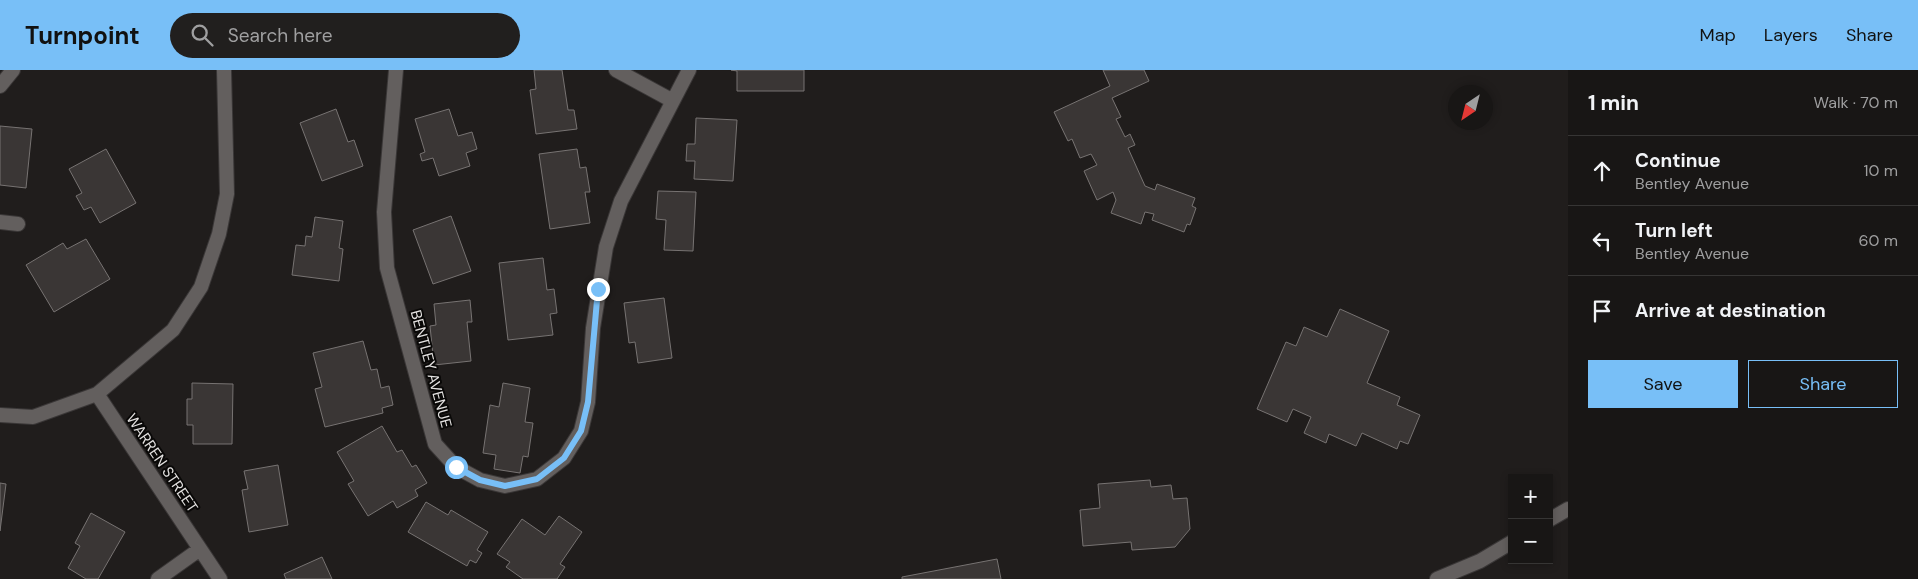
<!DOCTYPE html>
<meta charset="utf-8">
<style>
:root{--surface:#181615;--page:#211f1e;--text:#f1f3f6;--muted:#9f9fa0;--line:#363534;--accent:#78bff7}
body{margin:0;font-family:"DM Sans",sans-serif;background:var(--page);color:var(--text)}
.controls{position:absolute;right:15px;bottom:15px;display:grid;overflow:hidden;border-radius:0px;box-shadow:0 2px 8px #0003}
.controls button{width:45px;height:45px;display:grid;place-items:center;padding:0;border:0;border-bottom:1px solid var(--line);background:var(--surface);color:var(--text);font:25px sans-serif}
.compass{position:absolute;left:1448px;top:15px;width:45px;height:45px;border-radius:50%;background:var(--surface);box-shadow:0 2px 8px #0003;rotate:215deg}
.stop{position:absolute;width:15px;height:15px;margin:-11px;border:4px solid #78bff7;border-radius:50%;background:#fff}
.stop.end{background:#78bff7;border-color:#fff;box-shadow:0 1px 5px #0008}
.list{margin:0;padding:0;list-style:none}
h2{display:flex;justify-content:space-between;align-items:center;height:65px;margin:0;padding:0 20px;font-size:21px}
h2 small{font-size:16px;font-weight:400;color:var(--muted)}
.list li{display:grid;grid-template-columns:32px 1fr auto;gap:15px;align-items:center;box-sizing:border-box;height:70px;padding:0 20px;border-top:1px solid var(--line)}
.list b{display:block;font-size:19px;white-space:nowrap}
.list p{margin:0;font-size:16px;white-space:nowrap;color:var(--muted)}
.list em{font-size:16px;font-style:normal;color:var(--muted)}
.actions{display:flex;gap:10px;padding:15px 20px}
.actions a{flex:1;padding:11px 0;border:1px solid var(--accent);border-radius:0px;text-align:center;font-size:18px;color:var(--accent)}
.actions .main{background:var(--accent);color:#111}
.icon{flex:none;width:28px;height:28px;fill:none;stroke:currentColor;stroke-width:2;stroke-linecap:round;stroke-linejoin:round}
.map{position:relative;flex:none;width:1568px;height:509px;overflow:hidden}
header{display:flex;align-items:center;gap:30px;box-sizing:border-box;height:70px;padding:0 25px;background:var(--accent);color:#111}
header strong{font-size:24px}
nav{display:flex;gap:28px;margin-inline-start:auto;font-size:18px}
.search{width:350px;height:45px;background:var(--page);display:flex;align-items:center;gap:12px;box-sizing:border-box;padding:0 18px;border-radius:28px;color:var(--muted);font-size:19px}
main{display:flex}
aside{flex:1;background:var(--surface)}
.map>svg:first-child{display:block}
.building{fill:#3a3635;stroke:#777372}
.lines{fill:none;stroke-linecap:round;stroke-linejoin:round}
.minor-casing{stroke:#3a3737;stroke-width:16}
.minor{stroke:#635f5e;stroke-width:14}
.route{stroke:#78bff7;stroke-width:6}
.labels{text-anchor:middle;stroke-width:4;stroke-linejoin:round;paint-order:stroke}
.street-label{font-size:15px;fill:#e4e2e1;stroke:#090807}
</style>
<header>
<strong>Turnpoint</strong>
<div class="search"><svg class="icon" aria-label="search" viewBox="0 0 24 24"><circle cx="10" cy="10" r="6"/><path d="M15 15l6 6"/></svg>Search here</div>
<nav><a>Map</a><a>Layers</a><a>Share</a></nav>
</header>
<main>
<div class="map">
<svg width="1568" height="509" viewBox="0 0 1568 509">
<rect width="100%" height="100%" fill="#201d1c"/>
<path class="building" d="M534 0H562L568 40H574L577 59 536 64 530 20 536 19Z
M731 0H804V21H737V1Z
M1103 0H1144L1149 11 1112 28 1121 47 1116 49 1125 67 1130 64 1135 75 1128 78 1145 116 1155 120 1157 114 1195 128 1192 136 1196 138 1190 155 1187 154 1184 162 1152 150 1154 144 1145 142 1141 154 1111 143 1116 130 1113 122 1097 130 1084 101 1097 95 1091 84 1080 88 1072 69 1068 71 1054 42 1110 16Z
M336 39 348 72 354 70 363 96 322 111 300 53Z
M449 39 458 66 472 62 477 79 466 83 470 96 439 106 433 88 422 91 420 84 425 82 415 49Z
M696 48 737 50 733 111 694 109 695 91H686L687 74H695Z
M0 56 32 59 26 118 0 115Z
M106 79 136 133 100 153 91 137 84 140 76 126 82 123 69 99Z
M577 79 580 98 586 97 590 122H585L590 153 550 159 539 84Z
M658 121 696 122 693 181 664 180 666 150 656 149Z
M451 146 471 201 433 214 413 160Z
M315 147 343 151 339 178 343 179 339 211 292 205 296 175 305 176 306 166 312 167Z
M86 169 110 209 54 242 26 195 63 173 67 179Z
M543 188 547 220 554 219 557 243 550 244 553 265 508 270 499 193Z
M664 228 672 288 638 293 635 272 629 273 624 233Z
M470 230 472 252H467L471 291 434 295 430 256 436 255 434 234Z
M1340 239 1389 261 1367 313 1400 327 1397 335 1420 345 1408 374 1400 371 1397 379 1362 363 1356 376 1329 364 1326 373 1304 363 1311 347 1293 339 1287 352 1257 339 1286 272 1296 276 1304 257 1327 267Z
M363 271 371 300 377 299 381 318 389 316 393 335 382 338 383 343 325 357 315 319 322 317 313 283Z
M192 313 233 314 232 374H193V355H187V329H192Z
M503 313 530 318 525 352 533 353 528 387 523 386 520 403 494 399 496 385 483 383 490 335 499 337Z
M382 356 397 382 402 380 412 397 416 395 427 413 415 420 418 426 397 438 393 431 368 446 348 414 354 411 337 382Z
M278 395 288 455 249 462 242 420 248 419 244 401Z
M1150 410 1151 417 1171 415 1173 429 1187 428 1190 459 1175 477 1132 480 1131 472 1083 476 1080 440 1100 438 1098 414Z
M0 413 6 414 0 461Z
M426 432 448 445 451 440 488 462 477 480 482 483 476 493 470 490 467 496 408 462Z
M91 443 125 462 98 509H86L68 498 80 476 75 473Z
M559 446 582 462 560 494 565 497 557 509H523L506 497 510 492 497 484 522 449 545 465Z
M322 487 332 509H286L284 504Z
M997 489 1001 509H902V507Z"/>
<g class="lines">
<g class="minor-casing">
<path id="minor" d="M396 0 384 142 387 198 435 374 456 397 480 410 505 416 537 409 564 388 581 361 588 332 593 258 606 177 621 131 689 0
M616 0 673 31
M0 16 13 0
M0 152 18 154
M97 324 220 509
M0 345 33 347 97 324 173 260 201 217 219 164 227 124 224 0
M1549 450 1568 439
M158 509 200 479
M1437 509 1480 491 1512 472"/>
</g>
<use href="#minor" class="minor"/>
</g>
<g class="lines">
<path class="route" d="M456 397 480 410 505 416 537 409 564 388 581 361 588 332 598 219"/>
</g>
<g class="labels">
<g class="street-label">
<text transform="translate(431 299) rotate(75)" y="5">BENTLEY AVENUE</text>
<text transform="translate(162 393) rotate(56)" y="5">WARREN STREET</text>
</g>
</g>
</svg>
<div class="controls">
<button>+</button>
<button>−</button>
</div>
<svg class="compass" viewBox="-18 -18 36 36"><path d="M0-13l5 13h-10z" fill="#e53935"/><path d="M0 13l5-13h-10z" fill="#9f9fa0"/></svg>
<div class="stop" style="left:456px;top:397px"></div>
<div class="stop end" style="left:598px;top:219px"></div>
</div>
<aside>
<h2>1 min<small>Walk · 70 m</small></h2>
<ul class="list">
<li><svg class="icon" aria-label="ahead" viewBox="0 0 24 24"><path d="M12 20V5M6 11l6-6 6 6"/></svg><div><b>Continue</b><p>Bentley Avenue</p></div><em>10 m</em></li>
<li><svg class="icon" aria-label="left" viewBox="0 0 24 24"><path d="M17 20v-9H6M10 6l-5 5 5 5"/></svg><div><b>Turn left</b><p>Bentley Avenue</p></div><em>60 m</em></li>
<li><svg class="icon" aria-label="arrive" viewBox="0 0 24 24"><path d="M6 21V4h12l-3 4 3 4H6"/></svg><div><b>Arrive at destination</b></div></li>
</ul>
<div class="actions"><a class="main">Save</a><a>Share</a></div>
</aside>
</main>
